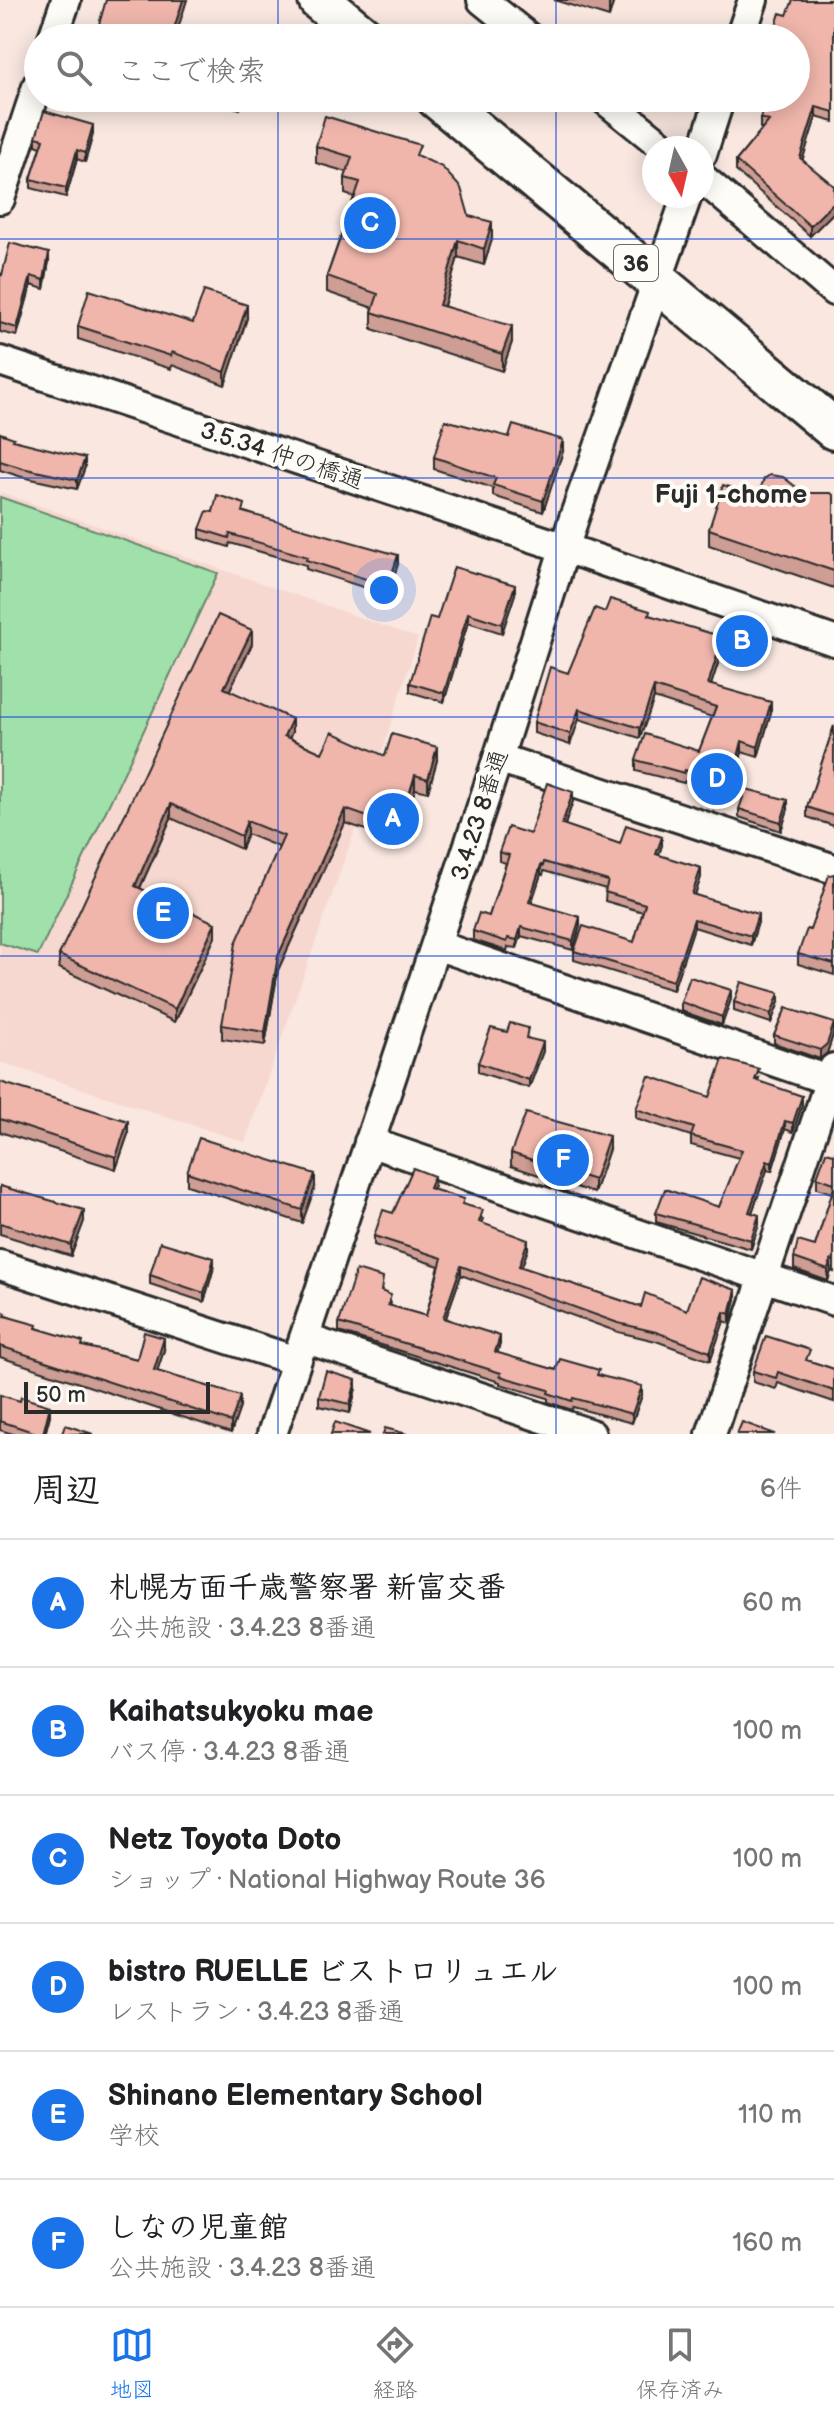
<!DOCTYPE html>
<html lang="ja">
<meta charset="utf-8">
<style>
:root{--surface:#fff;--page:#f2f2f2;--text:#202124;--muted:#757577;--line:#e0e0e0;--accent:#1a73e8}
body{margin:0;font-family:"Balsamiq Sans","Klee One",sans-serif;background:var(--page);color:var(--text)}
.compass{position:absolute;left:642px;top:136px;width:72px;height:72px;border-radius:50%;background:var(--surface);box-shadow:0 4px 20px #0003;rotate:172deg}
.scale{position:absolute;left:24px;bottom:20px;width:186px;box-sizing:border-box;padding-left:8px;border:4px solid #2b2b2b;border-top:0;font-size:22px;line-height:28px;white-space:nowrap;color:#2b2b2b;-webkit-text-stroke:6px #fdfcf7;paint-order:stroke}
.you{position:absolute;left:384px;top:590px;width:28px;height:28px;margin:-20px;border:6px solid #fff;border-radius:50%;background:#1a73e8;box-shadow:0 0 0 12px #1a73e833}
.badge{display:grid;place-items:center;width:52px;height:52px;border-radius:50%;background:var(--accent);color:#fff;font-size:26px;font-weight:700}
.pin{position:absolute;translate:-50% -50%;border:4px solid #fff;box-shadow:0 2px 8px #0006}
.list{margin:0;padding:0;list-style:none}
h2{display:flex;justify-content:space-between;align-items:center;height:104px;margin:0;padding:0 32px;font-size:34px}
h2 small{font-size:26px;font-weight:400;color:var(--muted)}
.list li{display:grid;grid-template-columns:52px 1fr auto;gap:24px;align-items:center;box-sizing:border-box;height:128px;padding:0 32px;border-top:2px solid var(--line)}
.list b{display:block;font-size:30px;white-space:nowrap}
.list p{margin:0;font-size:26px;white-space:nowrap;color:var(--muted)}
.list em{font-size:26px;font-style:normal;color:var(--muted)}
.icon{flex:none;width:44px;height:44px;fill:none;stroke:currentColor;stroke-width:2;stroke-linecap:round;stroke-linejoin:round}
.map{position:relative;flex:none;width:834px;height:1434px;overflow:hidden}
.search{position:absolute;background:var(--surface);box-shadow:0 4px 20px #0003;left:24px;right:24px;top:24px;height:88px;display:flex;align-items:center;gap:20px;box-sizing:border-box;padding:0 28px;border-radius:44px;color:var(--muted);font-size:30px}
.sheet{height:872px;background:var(--surface)}
nav{display:flex;justify-content:space-around;align-items:center;box-sizing:border-box;height:112px;border-top:2px solid var(--line);background:var(--surface);font-size:22px;color:var(--muted)}
nav a{display:grid;justify-items:center;gap:4px}
nav .on{color:var(--accent)}
.map>svg:first-child{display:block}
.built{fill:#f6d8d0}
.pitch{fill:#a0e1ab;stroke:#66866b;stroke-width:2}
.lines{fill:none;stroke-linecap:round;stroke-linejoin:round}
.minor-casing{stroke:#2b2b2b;stroke-width:34}
.highway-casing{stroke:#2b2b2b;stroke-width:46}
.minor{stroke:#fdfcf7;stroke-width:28}
.highway{stroke:#fdfcf7;stroke-width:40}
.wall{fill:#ce9d94;stroke:#2b2b2b;stroke-width:2}
.shaded-wall{fill:#a87f78;stroke:#2b2b2b;stroke-width:2}
.building{fill:#f0b6ac;stroke:#2b2b2b;stroke-width:2}
.grid{fill:none;stroke:#1d4ed8;stroke-width:2;stroke-opacity:0.55}
.labels{text-anchor:middle;stroke-width:8;stroke-linejoin:round;paint-order:stroke}
.shield{fill:#fdfcf7;stroke:#6a6a68;stroke-width:2}
.shield-label{font-size:22px;font-weight:bold;fill:#2b2b2b}
.street-label{font-size:24px;fill:#2b2b2b;stroke:#fdfcf7}
.neighbourhood-label{font-size:26px;font-weight:bold;fill:#2b2b2b;stroke:#fdfcf7}
</style>
<div class="map">
<svg width="834" height="1434" viewBox="0 0 834 1434">
<rect width="100%" height="100%" fill="#f9e7e0"/>
<filter id="ink" filterUnits="userSpaceOnUse"><feTurbulence type="fractalNoise" baseFrequency=".0125" numOctaves="2"/><feDisplacementMap in="SourceGraphic" scale="16" xChannelSelector="R" yChannelSelector="G"/><feConvolveMatrix kernelMatrix="1 2 1 2 8 2 1 2 1" color-interpolation-filters="sRGB"/></filter>
<g filter="url(#ink)">
<path class="built" d="M0 492 418 638 378 764 245 1142 0 1062Z"/>
<path class="pitch" d="M0 497 218 573 38 955 0 943Z"/>
<g class="lines">
<g class="minor-casing">
<path id="minor" d="M482 0 529 38
M53 38 66 0
M740 38 753 0
M603 98 665 148
M702 154 720 98
M702 178 834 291
M0 199 38 84
M0 361 565 548 834 641
M498 758 834 869
M436 945 834 1082
M369 1142 834 1301
M0 1265 296 1361
M304 1338 591 1434
M272 1434 498 758 573 521 687 196
M711 1434 834 1068"/>
</g>
<g class="highway-casing">
<path id="highway" d="M319 0 365 38
M437 98 834 429"/>
</g>
<use href="#minor" class="minor"/>
<use href="#highway" class="highway"/>
</g>
<path class="wall" d="M554 0H614L609 17Z
M834 0V122L816 117 802 160 834 186V212L810 236 736 171V161L762 129 760 128V118L796 98 787 15Z
M202 98H243L240 109Z
M93 134 85 162 77 159 66 197 31 188V179L41 147 36 145V137Z
M316 146 420 157 469 216 492 239 484 265 458 257 444 306 512 342 502 371 372 329V312L373 308 327 292V276L354 197 345 194V178L347 172 316 163Z
M49 261 44 289 31 285 17 336 0 332V274Z
M247 318 225 385 172 365 171 369 78 339V326L193 323Z
M0 433 14 441 85 467 77 489 22 477 0 470Z
M563 451 543 512 493 496V488L434 469V457Z
M804 493 834 496V588L709 545V529L758 495Z
M213 512H245L398 564 388 595 306 569V565L230 543 229 547 200 538V529Z
M515 594 502 633 468 622 444 702 410 692V683L437 619Z
M605 612 650 616 723 648 711 685 771 713 758 757 742 752 731 796 685 781 684 783 636 771V760L699 751 712 717 654 698 640 738 579 719 570 745 534 733V722L568 673Z
M252 644 229 691 292 732 289 738 322 753 437 760 428 792 415 789 399 841 345 823 278 970 265 1045 222 1039V1025L279 847 247 834 241 849 171 818 140 888 215 937 175 1022 59 968V955Z
M834 726V826L807 817V807Z
M573 801 565 825 620 844 662 845 659 855 701 877 695 895 758 922 751 945 694 927 673 990 574 960V951L634 942 643 912 605 901 606 889 544 871 543 875 541 874 531 903 580 926 573 950 521 936 517 948 508 947 507 951 473 940V931L489 916 506 863 499 861V852L530 834Z
M739 809H788L781 831 739 817Z
M834 874V975L798 964V954L810 930Z
M731 999 722 1025 681 1011V1002Z
M734 1002H779L771 1023 734 1011Z
M834 1032 827 1053 820 1059 774 1043V1035Z
M528 1038 543 1051 529 1088 478 1072V1063Z
M759 1078 758 1081 802 1105 793 1132 785 1129 772 1171 767 1170 752 1213 759 1224 751 1249 656 1222V1213L719 1207 739 1158 691 1145V1136L636 1118V1109L710 1097Z
M0 1082 128 1134 116 1169 0 1132Z
M609 1149 594 1193 511 1166V1153Z
M834 1154V1272L831 1271 828 1281 794 1269V1258L815 1246 832 1193 817 1188V1177Z
M187 1172 315 1187 302 1223 187 1185Z
M434 1185 433 1189 464 1205 483 1219 481 1223 528 1249 521 1267 641 1307 687 1310 736 1299 730 1323 724 1321 710 1361 656 1341 618 1332 461 1275 446 1318 500 1344 497 1353 556 1370 599 1375 642 1395 632 1423 573 1407 572 1410 548 1402V1398L500 1384V1382L339 1332V1323L382 1291 391 1303 390 1306 426 1316 439 1266 374 1245V1236L393 1213Z
M0 1186 84 1221 71 1256 0 1234Z
M214 1267 204 1302 150 1284V1275Z
M0 1311 6 1316 83 1346 137 1359 164 1350 157 1371 240 1407 231 1433 0 1357Z
M810 1361 834 1369V1402L778 1383 776 1389 753 1382V1371Z
M356 1388 350 1413 319 1406V1397Z
M0 1395 50 1415 45 1434H13L0 1430Z"/>
<path class="shaded-wall" d="M183 0H187L175 38H171Z
M609 0H614L609 17Z
M816 107V117L800 168V158Z
M93 125V134L85 162V153Z
M77 150V159L66 197V188Z
M834 202V212L810 236V226Z
M492 222V239L484 265V249Z
M458 240V257L439 322V305Z
M49 253V261L44 289V280Z
M31 276V285L17 336V328Z
M247 305V318L225 385V372Z
M512 326V342L502 371V354Z
M563 440V451L543 512V501Z
M85 458V467L77 489V480Z
M398 555V564L388 595V586Z
M515 585V594L502 633V624Z
M468 613V622L444 702V693Z
M252 630V644L224 702V688Z
M723 637V648L708 694V684Z
M654 687V698L640 738V728Z
M771 702V713L758 757V747Z
M579 709V719L570 745V734Z
M292 719V732L284 750V736Z
M742 741V752L731 796V785Z
M437 747V760L428 792V779Z
M415 775V789L399 841V828Z
M573 792V801L562 833V824Z
M788 800V809L781 831V822Z
M171 804V818L135 899V886Z
M345 809V823L278 970 265 1045V1032L278 956Z
M247 821V834L241 849V836Z
M662 837V845L656 863V854Z
M541 865V874L529 911V902Z
M701 868V877L692 903V894Z
M758 914V922L751 945V936Z
M580 917V926L573 950V941Z
M694 919V927L673 990V981Z
M215 923V937L175 1022V1009Z
M521 927V936L517 948V940Z
M731 990V999L722 1025V1017Z
M779 993V1002L771 1023V1014Z
M834 1023V1032L827 1053 820 1059V1050Z
M543 1042V1051L529 1088V1080Z
M802 1096V1105L793 1132V1123Z
M128 1121V1134L116 1169V1157Z
M785 1121V1129L772 1171V1163Z
M609 1136V1149L594 1193V1180Z
M767 1161V1170L749 1221V1212Z
M315 1174V1187L302 1223V1210Z
M434 1176V1185L429 1197V1188Z
M84 1210V1221L71 1256V1245Z
M759 1215V1224L751 1249V1240Z
M528 1240V1249L519 1275V1266Z
M214 1258V1267L204 1302V1293Z
M831 1260V1271L828 1281V1270Z
M461 1266V1275L443 1326V1318Z
M736 1290V1299L730 1323V1314Z
M724 1312V1321L710 1361V1352Z
M500 1336V1344L495 1361V1352Z
M164 1338V1350L154 1381V1370Z
M356 1380V1388L350 1413V1404Z
M642 1386V1395L632 1423V1414Z
M240 1396V1407L231 1433V1422Z
M50 1406V1415L45 1434H43Z"/>
<path class="building" d="M106 0H183L171 38H95Z
M793 0H834V112L816 107 800 158 834 186V202L810 226 736 161 769 121 760 118 767 98H796V38H772L780 13 787 15Z
M44 111 93 125 85 153 77 150 66 188 31 179 44 139 36 137Z
M325 116 420 145 416 155 442 167 461 188 469 216 492 222 484 249 458 240 439 305 512 326 502 354 372 312 378 294 327 276 360 182 345 178 352 157 316 146Z
M10 243 49 253 44 280 31 276 17 328 0 323V274L2 275Z
M89 290 193 323 204 291 247 305 225 372 172 352 171 356 78 326Z
M445 420 509 437 513 425 563 440 543 501 493 485 496 478 434 457Z
M0 433 14 438 13 440 85 458 77 480 22 468 0 461Z
M770 475 783 477 804 493H831L834 496V571L709 529 723 485 758 495 764 479Z
M217 495 245 504 243 512 398 555 388 586 306 560 308 557 230 534 229 538 200 529 207 511 213 512Z
M454 567 515 585 502 624 468 613 444 693 410 683 430 617 437 619Z
M610 599 650 611 649 615 723 637 708 684 771 702 758 747 742 741 731 785 685 770 684 773 636 760 645 734 699 751 716 707 654 687 640 728 579 709 570 734 534 722 550 667 568 673 595 608 605 612Z
M218 615 252 630 224 688 292 719 284 736 322 753 332 732 385 756 392 734 437 747 428 779 415 775 399 828 345 809 278 956 265 1032 222 1025 236 943 284 836 247 821 241 836 171 804 135 886 215 923 175 1009 59 955Z
M834 726V816L807 807Z
M547 783 573 792 562 824 620 844 626 825 662 837 656 854 701 868 692 894 758 914 751 936 694 919 673 981 574 951 583 926 634 942 645 904 605 892 608 881 544 862 543 866 541 865 529 902 580 917 573 941 521 927 517 940 508 938 507 942 473 931 479 913 489 916 509 855 499 852 508 827 530 834Z
M746 789 788 800 781 822 739 809Z
M834 874V964L798 954 807 929 810 930 829 875Z
M690 977 731 990 722 1017 681 1002Z
M741 982 779 993 771 1014 734 1002Z
M786 1008 834 1023 827 1044 820 1050 774 1035Z
M510 1023 528 1028 526 1038 543 1042 529 1080 478 1063 491 1028 507 1032Z
M723 1059 759 1069 755 1080 802 1096 793 1123 785 1121 772 1163 767 1161 749 1212 759 1215 751 1240 656 1213 665 1189 719 1207 742 1150 691 1136 694 1128 636 1109 649 1076 710 1097Z
M0 1082 128 1121 116 1157 0 1119Z
M526 1113 609 1136 594 1180 511 1153Z
M199 1138 315 1174 302 1210 187 1172Z
M826 1152 834 1154V1183L817 1177Z
M413 1168 434 1176 429 1188 464 1199 462 1204 483 1210 479 1222 528 1240 519 1266 641 1307 645 1293 687 1310 699 1277 736 1290 730 1314 724 1312 710 1352 656 1332 618 1323 461 1266 443 1318 500 1336 495 1352 556 1370 560 1359 599 1370 597 1375 642 1386 632 1414 573 1398 572 1401 548 1393 549 1390 500 1376 501 1373 339 1323 356 1270 383 1278 381 1291 391 1295 388 1305 426 1316 442 1258 374 1236 383 1210 393 1213Z
M0 1186 84 1210 71 1245 0 1223Z
M834 1187V1261L831 1260 828 1270 794 1258 798 1241 815 1246Z
M160 1242 214 1258 204 1293 150 1275Z
M0 1311 6 1313 5 1316 37 1325 36 1328 83 1342 82 1346 137 1359 144 1332 164 1338 154 1370 240 1396 231 1422 0 1346Z
M766 1336 810 1350 806 1360 834 1369V1391L778 1372 776 1378 753 1371Z
M326 1371 356 1380 350 1404 319 1397Z
M0 1395 20 1401 21 1397 50 1406 43 1434H39L0 1421Z
M335 1422 370 1434H331Z
M742 1422 775 1434H737Z
M65 1425 93 1434H62Z
M385 1428 407 1434H383Z"/>
</g>
<path class="grid" d="M278 0V38M556 0V38M278 98V1434M556 98V1434M0 239H834M0 478H834M0 717H834M0 956H834M0 1195H834"/>
<g class="labels">
<rect class="shield" x="614" y="245" width="44" height="36" rx="6"/>
<g class="shield-label">
<text x="636" y="271">36</text>
</g>
<g class="street-label">
<text transform="translate(282 455) rotate(18)" y="8">3.5.34 仲の橋通</text>
<text transform="translate(479 815) rotate(-72)" y="8">3.4.23 8番通</text>
</g>
<g class="neighbourhood-label">
<text x="731" y="503">Fuji 1-chome</text>
</g>
</g>
</svg>
<svg class="compass" viewBox="-18 -18 36 36"><path d="M0-13l5 13h-10z" fill="#e53935"/><path d="M0 13l5-13h-10z" fill="#757577"/></svg>
<div class="scale">50 m</div>
<div class="you"></div>
<div class="pin badge" style="left:393px;top:819px">A</div>
<div class="pin badge" style="left:742px;top:641px">B</div>
<div class="pin badge" style="left:370px;top:223px">C</div>
<div class="pin badge" style="left:717px;top:779px">D</div>
<div class="pin badge" style="left:163px;top:913px">E</div>
<div class="pin badge" style="left:563px;top:1160px">F</div>
<div class="search"><svg class="icon" aria-label="search" viewBox="0 0 24 24"><circle cx="10" cy="10" r="6"/><path d="M15 15l6 6"/></svg>ここで検索</div>
</div>
<section class="sheet">
<h2>周辺<small>6件</small></h2>
<ul class="list">
<li><span class="badge">A</span><div><b>札幌方面千歳警察署 新富交番</b><p>公共施設 · 3.4.23 8番通</p></div><em>60 m</em></li>
<li><span class="badge">B</span><div><b>Kaihatsukyoku mae</b><p>バス停 · 3.4.23 8番通</p></div><em>100 m</em></li>
<li><span class="badge">C</span><div><b>Netz Toyota Doto</b><p>ショップ · National Highway Route 36</p></div><em>100 m</em></li>
<li><span class="badge">D</span><div><b>bistro RUELLE ビストロリュエル</b><p>レストラン · 3.4.23 8番通</p></div><em>100 m</em></li>
<li><span class="badge">E</span><div><b>Shinano Elementary School</b><p>学校</p></div><em>110 m</em></li>
<li><span class="badge">F</span><div><b>しなの児童館</b><p>公共施設 · 3.4.23 8番通</p></div><em>160 m</em></li>
</ul>
</section>
<nav>
<a class="on"><svg class="icon" aria-label="map" viewBox="0 0 24 24"><path d="M3 6l6-2 6 2 6-2v14l-6 2-6-2-6 2zM9 4v14M15 6v14"/></svg>地図</a>
<a><svg class="icon" aria-label="directions" viewBox="0 0 24 24"><path d="M12 3l9 9-9 9-9-9zM9 14v-3h6M13 9l2 2-2 2"/></svg>経路</a>
<a><svg class="icon" aria-label="saved" viewBox="0 0 24 24"><path d="M7 4h10v16l-5-4-5 4z"/></svg>保存済み</a>
</nav>
